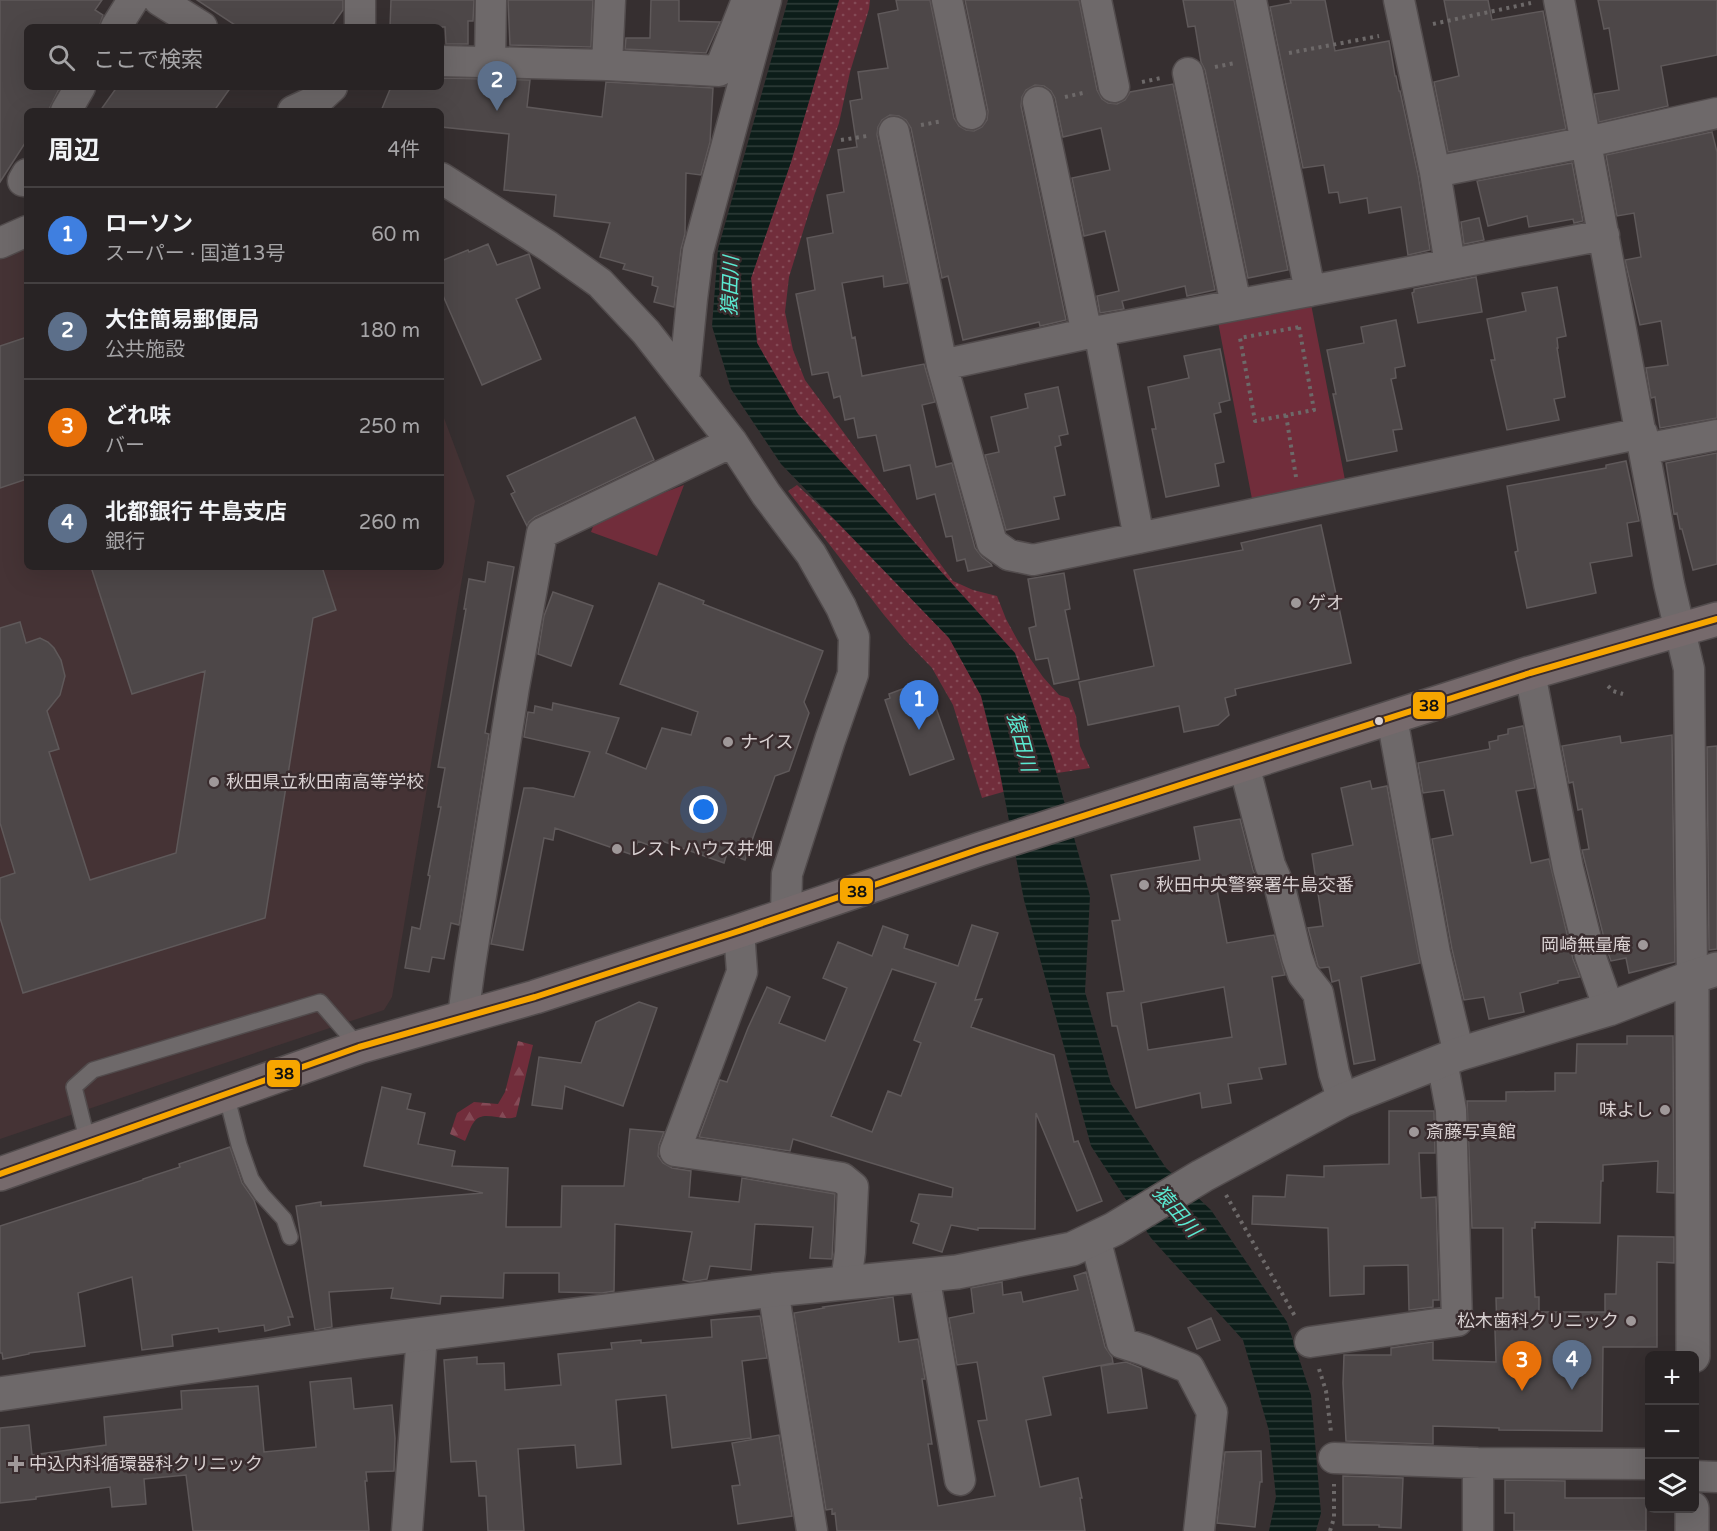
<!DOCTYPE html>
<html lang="ja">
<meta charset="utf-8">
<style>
:root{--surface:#282324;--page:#342f31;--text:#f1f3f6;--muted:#a5a4a6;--line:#444041;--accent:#9f9899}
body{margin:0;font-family:"Varela Round","Noto Sans JP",sans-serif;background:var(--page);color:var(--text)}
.controls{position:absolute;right:18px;bottom:18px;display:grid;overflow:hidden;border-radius:9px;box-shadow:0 6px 24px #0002}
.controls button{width:54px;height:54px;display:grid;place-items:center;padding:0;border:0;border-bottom:2px solid var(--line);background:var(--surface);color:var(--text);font:30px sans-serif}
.you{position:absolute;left:704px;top:810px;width:21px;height:21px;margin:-15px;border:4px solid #fff;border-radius:50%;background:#1a73e8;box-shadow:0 0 0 9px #1a73e833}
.badge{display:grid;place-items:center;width:39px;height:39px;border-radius:50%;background:var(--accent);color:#fff;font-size:20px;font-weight:700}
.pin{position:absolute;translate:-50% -50px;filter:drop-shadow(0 2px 3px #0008)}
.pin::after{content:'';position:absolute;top:32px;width:21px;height:18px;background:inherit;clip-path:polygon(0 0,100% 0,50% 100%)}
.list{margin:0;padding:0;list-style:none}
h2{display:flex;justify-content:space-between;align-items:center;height:78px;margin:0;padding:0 24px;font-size:26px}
h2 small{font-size:20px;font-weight:400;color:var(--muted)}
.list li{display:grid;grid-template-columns:39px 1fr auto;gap:18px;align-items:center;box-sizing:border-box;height:96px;padding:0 24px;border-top:2px solid var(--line)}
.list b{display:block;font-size:22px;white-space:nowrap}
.list p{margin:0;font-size:20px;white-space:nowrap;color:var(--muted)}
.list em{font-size:20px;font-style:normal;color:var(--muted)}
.icon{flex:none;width:33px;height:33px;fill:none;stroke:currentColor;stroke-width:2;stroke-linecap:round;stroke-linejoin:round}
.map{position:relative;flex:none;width:1717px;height:1531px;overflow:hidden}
.search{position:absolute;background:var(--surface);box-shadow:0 6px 24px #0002;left:24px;top:24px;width:420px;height:66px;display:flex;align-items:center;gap:15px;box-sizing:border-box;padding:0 21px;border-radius:9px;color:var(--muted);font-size:22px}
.panel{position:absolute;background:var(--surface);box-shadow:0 6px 24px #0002;left:24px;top:108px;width:420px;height:462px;border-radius:9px}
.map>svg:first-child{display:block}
.built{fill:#453335}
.grass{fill:url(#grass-dots)}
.forest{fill:url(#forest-firs)}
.park{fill:#712d3b}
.water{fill:url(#water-rules)}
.building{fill:#4d4748;stroke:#5f595a;stroke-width:1.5;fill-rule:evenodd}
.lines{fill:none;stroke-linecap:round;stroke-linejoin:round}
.service-casing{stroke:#524c4d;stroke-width:18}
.minor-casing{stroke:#524c4d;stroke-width:33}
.tertiary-casing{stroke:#524c4d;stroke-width:36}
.trunk-casing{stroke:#524c4d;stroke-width:36}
.path{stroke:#6d6969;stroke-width:4;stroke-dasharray:3 4.5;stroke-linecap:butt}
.service{stroke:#6e696a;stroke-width:15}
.minor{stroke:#6e696a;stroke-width:30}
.tertiary{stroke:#6e696a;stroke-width:33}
.trunk{stroke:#766a6c;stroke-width:33}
.bus-1-casing{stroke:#392c2e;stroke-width:10}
.bus-1{stroke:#f7a600;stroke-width:6}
.poi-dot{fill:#9f9899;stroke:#392c2e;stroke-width:2}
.bus-dot{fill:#d8d0d1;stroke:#392c2e;stroke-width:2}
.labels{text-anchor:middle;stroke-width:5;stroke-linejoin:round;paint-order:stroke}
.poi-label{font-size:18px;fill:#d8d0d1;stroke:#392c2e;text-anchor:start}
.water-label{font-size:20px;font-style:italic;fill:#5be9d1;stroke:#392c2e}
.line-badge{stroke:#392c2e;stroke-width:2}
.pale-badge-label{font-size:16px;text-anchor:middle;font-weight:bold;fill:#111}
</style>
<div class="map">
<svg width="1717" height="1531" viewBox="0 0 1717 1531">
<defs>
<pattern id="grass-dots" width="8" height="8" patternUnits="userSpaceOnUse" patternTransform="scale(1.5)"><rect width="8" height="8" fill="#712d3b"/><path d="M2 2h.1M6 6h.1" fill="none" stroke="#844a56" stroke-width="1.8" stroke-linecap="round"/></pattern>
<pattern id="forest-firs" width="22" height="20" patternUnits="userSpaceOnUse" patternTransform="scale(1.5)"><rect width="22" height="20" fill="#712d3b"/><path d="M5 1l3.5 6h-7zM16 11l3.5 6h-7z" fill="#844a56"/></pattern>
<pattern id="water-rules" width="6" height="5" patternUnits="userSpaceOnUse" patternTransform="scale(1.5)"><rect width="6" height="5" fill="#0c1d19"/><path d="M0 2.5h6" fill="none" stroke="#2f3d39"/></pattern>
</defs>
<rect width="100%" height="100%" fill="#362f30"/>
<path class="built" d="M27 245V567H441V410L475 501 392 997 384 1010 168 1082 0 1139V257Z"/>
<path class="grass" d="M839 0H870L869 9 850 72 839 123 814 196 789 277 785 312 793 350 805 380 953 581 973 590 997 596 1006 619 1018 641 1043 677 1059 695 1069 698 1076 716 1080 746 1090 768 1051 774 808 439 757 343 751 278 791 162Z
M797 485 859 542 972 657 1013 789 982 798 953 705 932 668 905 640 884 615 788 491Z"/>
<path class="forest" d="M518 1041 533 1045 516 1117C501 1122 483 1109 474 1122 470 1127 468 1135 465 1141L450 1134 457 1113 474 1102 498 1104 505 1092Z"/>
<path class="park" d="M1311 304 1345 480 1252 499 1218 322Z
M684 485 657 556 591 532 596 518Z"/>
<path class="water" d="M788 0H839L791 162 751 278 757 343 798 414 1015 653 1052 757 1090 896 1085 992 1111 1084 1166 1168 1211 1210 1287 1322 1311 1395 1321 1513 1316 1531H1269L1276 1497 1269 1431 1243 1340 1151 1238 1091 1146 1024 900 999 768 981 696 949 638 781 464 731 389 712 326 718 249Z"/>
<path class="building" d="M0 0H102L95 10 103 15 99 27H27V87H60L48 111H27V140L0 182Z
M197 0H343V10L331 27H238Z
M391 0H474L473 21H468V44H446L445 27H390Z
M508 0H593L591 47 510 45Z
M651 0H679V21L720 22 706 53 625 49 626 38H650Z
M896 0H930L954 118 959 126 966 130 974 131 982 127 987 120 988 111 965 0H1079L1097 90 1102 99 1108 103 1117 104 1125 100 1130 92 1173 84 1215 290 1187 296 1185 286 1122 301 1124 309 1100 313 1097 296 1119 291 1105 231 1084 236 1072 178 1110 170 1101 128 1063 137 1055 98 1051 91 1044 86 1035 85 1026 90 1022 97 1021 106 1066 320 1040 326 1039 322 963 340 948 276 942 278 911 128 906 120 899 116 890 115 882 120 878 127 877 135 908 283 884 287 883 276 842 283 852 338 855 337 862 376 924 364 935 402 922 405 936 467 952 463 975 548 982 557 991 564 992 566 968 571 965 559 957 561 952 536 946 537 935 494 917 499 910 465 884 471 876 435 858 438 854 418 845 420 840 396 834 398 828 372 812 375 796 294 815 290 807 238 833 233 827 195 844 192 838 150 857 147 850 101 862 99 858 72 888 68 878 14 898 10Z
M1183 0H1234L1288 270 1248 278 1205 70 1201 62 1195 26 1188 27Z
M1290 0H1325L1335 51 1389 41 1395 76H1396L1399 91H1400L1418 175 1430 250 1408 255 1401 207 1369 213 1367 198 1340 203 1338 192 1329 193 1324 165 1303 168 1270 7 1291 3Z
M1444 0H1488L1492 20 1543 11 1566 129 1448 152 1434 82 1459 76Z
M1598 0H1717V55L1661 66 1668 106 1599 122 1594 94 1619 90 1609 28 1604 29Z
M441 78 530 80 527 107 602 117 606 82 713 88 710 142 701 175 686 173 685 234 681 249 674 307 654 302 658 287 652 285 653 277 623 269 625 264 600 257 610 223 554 216 556 195 504 190 509 134 441 127V111H381L391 87H441Z
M117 87H231L214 111H100Z
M1712 132 1717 152V418L1660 428 1655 397 1651 398 1646 368 1668 365 1661 321 1640 325 1625 260 1641 257 1634 213 1617 216 1606 155Z
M1572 163 1583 221 1574 223 1573 219 1529 227 1527 216 1488 226 1477 181Z
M1479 218 1484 240 1464 244 1461 222Z
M488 244 497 265 529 254 540 288 516 299 541 359 482 385 441 291V261L468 250 469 252Z
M1476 277 1482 312 1418 323 1412 293 1414 292V289Z
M1557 287 1566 336 1557 338 1558 348H1557L1565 397 1554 399 1559 420 1507 430 1491 360H1495L1487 319 1526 311 1522 293Z
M1396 320 1405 366 1395 368 1396 378 1391 379 1402 429 1393 430 1397 451 1347 461 1333 394H1336L1327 350 1364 343 1361 327Z
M27 337V479L0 488V346Z
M1220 349 1230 400 1219 403 1221 412 1214 414 1224 462 1215 464 1219 486 1166 497 1152 429H1156L1148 387 1189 378 1184 356Z
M1058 387 1068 434 1059 436 1061 445 1055 447 1065 495 1054 497 1059 519 1006 530 985 455 999 452 991 417 1028 408 1025 394Z
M635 417 654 460 535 517 529 522 527 526 511 494 515 492 507 476Z
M1717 453V564L1693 570 1682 529H1680L1677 513 1674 514 1666 463Z
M1626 461 1639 521 1627 523 1632 556 1590 563 1596 593 1527 608 1515 552 1518 551 1507 486 1606 468V465Z
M1321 525 1351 663 1235 689 1236 695 1225 698 1229 715 1218 725 1184 732 1179 706 1088 725 1079 682 1154 666 1134 570 1243 550 1241 543Z
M488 562 514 567 485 733 489 734 459 925 451 923 444 959 432 957 429 972 405 968 412 927 420 929 430 876 428 875 441 807H438L445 768 438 767 466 609H464L469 579 485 582Z
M91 567H322L336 610 313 618 265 918 23 993 0 918V878L15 873 0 823V628L20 622 26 643 40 638 48 642 54 648 61 660 65 676 60 695 47 711 59 749 49 752 90 880 176 853 205 671 132 694Z
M1064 573 1070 609 1065 610 1079 679 1054 684 1048 658 1036 660 1029 628 1036 626 1028 579Z
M659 583 704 601 703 604 823 651 804 702 809 713 789 771 775 776 745 860 727 853 724 863 662 841 659 849 638 841 633 855 555 828 553 840 544 838 523 950 491 944 524 788H533L574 797 590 752 524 737 528 712 534 713 535 706 552 710 553 703 619 718 606 753 646 769 662 728 691 735 698 712 620 684Z
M553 592 593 606 571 666 538 654 544 616Z
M921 682 923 687 928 685 954 759 910 775 885 700 890 698 889 694Z
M1523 726 1535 788 1516 791 1531 863 1549 859 1573 959 1580 977 1558 981V983L1520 993 1524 1012 1489 1019 1484 997 1464 1000 1452 949 1432 839 1453 835 1444 790 1423 793 1418 763 1490 749 1489 742 1498 740V736L1508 734V729Z
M1672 735 1675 962 1629 973 1626 958 1611 961 1607 950 1582 850 1589 849 1582 809 1578 810 1573 782 1569 783 1562 746 1620 736 1621 743Z
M1717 746V949L1709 950 1707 747Z
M1370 781 1372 789 1387 786 1420 963 1361 977 1375 1060 1354 1064 1339 980 1332 982 1329 967 1320 968 1318 966 1308 928 1323 926 1312 854 1353 845 1341 788Z
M1240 819 1253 870 1258 882 1217 890 1227 943 1274 935 1285 975 1272 977 1286 1064 1259 1068 1262 1079 1228 1084 1231 1103 1202 1108 1200 1093 1136 1108 1117 1026H1112L1107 993 1124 991 1112 921 1120 920 1111 875 1200 860 1194 827ZM1224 987 1232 1037 1148 1050 1141 1003Z
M972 925 998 933 975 1000 982 999 971 1027 1054 1055 1074 1142 1078 1141 1102 1201 1077 1211 1036 1113 1035 1229 978 1228V1230L951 1225 942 1252 913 1243 919 1224 911 1221 919 1194 952 1197 953 1188 793 1139 790 1151 699 1137 720 1080 727 1082 748 1028 767 987 790 997 779 1023 825 1041 847 988 823 978 838 942 872 956 883 926 908 935 904 948 958 966ZM892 969 936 983 914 1040 921 1043 901 1096 888 1091 872 1132 831 1116Z
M639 1002 657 1008 623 1106 565 1086 562 1109 532 1105 539 1057 581 1063 596 1022Z
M1627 1036H1673L1674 1193 1657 1192 1658 1161 1603 1165V1181H1601L1600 1223 1535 1222V1228H1532L1535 1297H1539V1312H1605V1294H1616L1618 1236 1674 1237V1263L1657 1262V1347H1603L1602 1431 1499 1430V1428L1433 1426V1444L1346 1441 1343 1383 1344 1355H1391V1348L1433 1342V1360L1496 1362 1495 1330H1497L1496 1298H1503V1228H1472L1467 1101H1506V1092L1555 1091V1073H1576L1577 1044H1627Z
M382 1087 411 1094 407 1109 425 1113 418 1144 455 1151 452 1166 508 1168 506 1227H561L562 1186H624L630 1129 664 1132 659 1145 658 1156 663 1163 672 1168 691 1171 689 1197 739 1202 742 1178 835 1194 832 1259 810 1258 813 1227 755 1224 751 1270 710 1266 707 1279 690 1282 683 1280 692 1232 615 1224 614 1291 602 1293 559 1292V1273H504L503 1298 441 1296 440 1304 391 1298 393 1288 329 1292 332 1327 315 1330 296 1206 321 1202V1206L483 1193 364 1166Z
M1389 1111H1434L1435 1153H1419L1421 1198 1436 1197 1439 1300H1433V1307L1409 1310 1408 1265 1364 1266V1294L1330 1296 1328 1228 1252 1224 1253 1196 1285 1197 1287 1175 1324 1177V1166L1389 1164Z
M230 1147 242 1183 254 1200 293 1317H288L290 1325 265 1331 264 1325 219 1332 218 1328 172 1335 173 1346 142 1350 132 1277 78 1293 85 1346 29 1353V1354L3 1359 2 1353H0V1226L143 1180V1179L180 1167 179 1164Z
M1086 1272 1105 1347 1112 1357 1113 1363 1043 1377 1051 1415 1026 1420 1040 1487 1078 1478 1082 1498H1080L1085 1531H837L835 1513 832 1514V1509L826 1510 794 1313 824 1308 823 1307 893 1297 899 1342 918 1339 925 1379H922L932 1444H928L938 1506 995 1496 978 1421 987 1420 977 1362 957 1365 949 1318 974 1313 971 1288 1002 1282 1003 1295 1021 1292 1023 1302 1078 1290 1074 1276Z
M760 1316 767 1358 742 1361 751 1438 672 1448 666 1395 616 1400 621 1464 577 1468 575 1445 518 1449 524 1531H488L486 1496H479L476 1461 451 1462 444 1360 477 1357V1364L504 1363 505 1390 561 1385 558 1354 612 1349 611 1343 641 1340V1343L712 1337 711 1320Z
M1211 1318 1220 1340 1197 1349 1188 1328Z
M1126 1362 1141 1368 1147 1408 1108 1413 1101 1366Z
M351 1378 354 1409 392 1405 395 1438 394 1471 366 1472 367 1481H365L369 1531H193L186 1475 144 1479 146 1504 112 1507 110 1487 36 1497V1499L0 1503V1428L29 1425 32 1455 106 1445 104 1417 182 1409 181 1391 258 1386 264 1452 316 1447 310 1382Z
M779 1435 792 1516 738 1524 732 1486 740 1485 732 1443Z
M1261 1451 1262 1482H1260L1255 1527 1217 1523 1225 1452Z
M1343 1476 1403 1478 1401 1528 1379 1527V1525H1343Z
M1505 1480 1565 1481V1498H1646V1531H1514V1513H1505Z"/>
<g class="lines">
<g class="service-casing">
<path id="service" d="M226 1094 239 1145 251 1179 262 1195 284 1219 290 1237
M88 1143 74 1087 93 1070 320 1002 359 1047"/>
</g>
<g class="minor-casing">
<path id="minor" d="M159 0 202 27
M360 0V27
M947 0 971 114
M1096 0 1114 87
M1251 0 1310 291
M1399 0 1435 172 1587 142 1717 113
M1559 0 1669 584 1689 669 1692 977
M116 27 133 0
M441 61 607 65 719 71 747 0
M490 62 491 0
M607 65 610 0
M1188 73 1236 305
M1038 102 1087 334
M66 111 80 87
M293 111 319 99 332 87
M894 132 942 365 992 543 1009 555 1033 560 1642 433
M1435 172 1450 264
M441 178 548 246 600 283 646 332 732 442 766 494 811 554 841 607 854 637 853 674 830 740 787 874 786 914
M23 181 27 174
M0 243 27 231
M1099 331 1139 538
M942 365 1099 331 1604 235
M684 380 692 299 698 251 766 0
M1645 449 1717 435
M1530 673 1568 868 1590 955 1609 1009
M1392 718 1435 953 1459 1054
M1244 765 1270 865 1280 888 1297 957 1303 974 1318 993 1334 1073 1343 1100
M739 931 742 972 675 1151 745 1161 842 1178 853 1187 850 1252 846 1282
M463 1016 470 965 514 687 542 533 732 442
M1095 1238 1122 1343 1144 1350 1189 1368 1212 1412 1199 1531
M924 1275 960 1480
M773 1290 812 1531
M1310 1342 1457 1321 1451 1110 1442 1061
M1334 1458 1478 1463 1650 1464
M1478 1463V1531
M1694 1476 1717 1477
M407 1531 422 1335"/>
</g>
<g class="tertiary-casing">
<path id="tertiary" d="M1692 977 1693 1356
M0 1394 360 1342 773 1290 957 1272 1072 1249 1114 1229 1202 1176 1343 1100 1459 1054 1609 1009 1692 977 1717 969
M1692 1531V1508"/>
</g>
<g class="trunk-casing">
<path id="trunk" d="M0 1174 359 1047 535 997 739 931 980 849 1530 673 1717 619"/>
</g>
<path class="path" d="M1433 24 1531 3
M1289 53 1379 36
M1215 67 1235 63
M1142 82 1161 78
M1065 97 1087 92
M921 125 943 121
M841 140 867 136
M1299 327 1314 410 1255 421 1240 338Z
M1286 415 1296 477
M1608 686 1613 691 1623 694
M1226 1195 1296 1318
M1319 1369 1326 1391 1331 1432
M1330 1531 1334 1518V1484"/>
<use href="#service" class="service"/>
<use href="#minor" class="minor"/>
<use href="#tertiary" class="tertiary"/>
<use href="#trunk" class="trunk"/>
<g class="bus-1-casing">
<path id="bus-1" d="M0 1174 359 1047 535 997 739 931 980 849 1530 673 1717 619"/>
</g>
<use href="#bus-1" class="bus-1"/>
</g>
<g class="poi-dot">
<circle cx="1296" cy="603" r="6"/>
<circle cx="728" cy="742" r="6"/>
<circle cx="214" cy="782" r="6"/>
<circle cx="617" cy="849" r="6"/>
<circle cx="1144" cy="885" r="6"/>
<circle cx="1643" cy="945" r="6"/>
<circle cx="1665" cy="1110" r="6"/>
<circle cx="1414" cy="1132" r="6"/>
<circle cx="1631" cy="1321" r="6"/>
<path d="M13 1455h6v6h6v6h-6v6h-6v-6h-6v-6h6z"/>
</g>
<circle class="bus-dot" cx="1379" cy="721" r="5"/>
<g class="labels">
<g class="poi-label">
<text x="1308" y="609">ゲオ</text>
<text x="740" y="748">ナイス</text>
<text x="226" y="788">秋田県立秋田南高等学校</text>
<text x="629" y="855">レストハウス井畑</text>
<text x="1156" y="891">秋田中央警察署牛島交番</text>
<text x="1631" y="951" text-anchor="end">岡崎無量庵</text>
<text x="1653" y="1116" text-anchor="end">味よし</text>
<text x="1426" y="1138">斎藤写真館</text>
<text x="1619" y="1327" text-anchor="end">松木歯科クリニック</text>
<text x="29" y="1470">中込内科循環器科クリニック</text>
</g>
<g class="water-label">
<text transform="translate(730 286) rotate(-88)" y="7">猿田川</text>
<text transform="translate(1022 742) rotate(75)" y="7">猿田川</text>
<text transform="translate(1177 1211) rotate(49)" y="7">猿田川</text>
</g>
</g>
<g class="line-badge">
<rect x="1412" y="691" width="34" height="29" rx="6" fill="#f7a600"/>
<rect x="839" y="877" width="35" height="28" rx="6" fill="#f7a600"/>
<rect x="266" y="1059" width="35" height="29" rx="6" fill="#f7a600"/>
</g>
<g class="pale-badge-label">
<text x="1429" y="711">38</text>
<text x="857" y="897">38</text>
<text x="284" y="1079">38</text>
</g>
</svg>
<div class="controls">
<button>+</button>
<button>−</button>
<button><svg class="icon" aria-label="layers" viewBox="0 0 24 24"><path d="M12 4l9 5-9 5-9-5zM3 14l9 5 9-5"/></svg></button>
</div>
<div class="you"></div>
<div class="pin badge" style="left:919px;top:730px;background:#3f7fe0">1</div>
<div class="pin badge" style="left:497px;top:111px;background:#5c6f8a">2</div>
<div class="pin badge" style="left:1522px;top:1391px;background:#e8710a">3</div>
<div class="pin badge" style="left:1572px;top:1390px;background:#5c6f8a">4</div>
<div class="search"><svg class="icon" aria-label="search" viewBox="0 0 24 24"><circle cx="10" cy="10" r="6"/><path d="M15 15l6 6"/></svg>ここで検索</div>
<section class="panel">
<h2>周辺<small>4件</small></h2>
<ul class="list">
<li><span class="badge" style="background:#3f7fe0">1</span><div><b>ローソン</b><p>スーパー · 国道13号</p></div><em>60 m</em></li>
<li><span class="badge" style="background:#5c6f8a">2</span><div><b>大住簡易郵便局</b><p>公共施設</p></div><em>180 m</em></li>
<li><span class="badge" style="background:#e8710a">3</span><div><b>どれ味</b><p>バー</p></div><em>250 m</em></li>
<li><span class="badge" style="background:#5c6f8a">4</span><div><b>北都銀行 牛島支店</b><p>銀行</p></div><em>260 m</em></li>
</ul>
</section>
</div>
